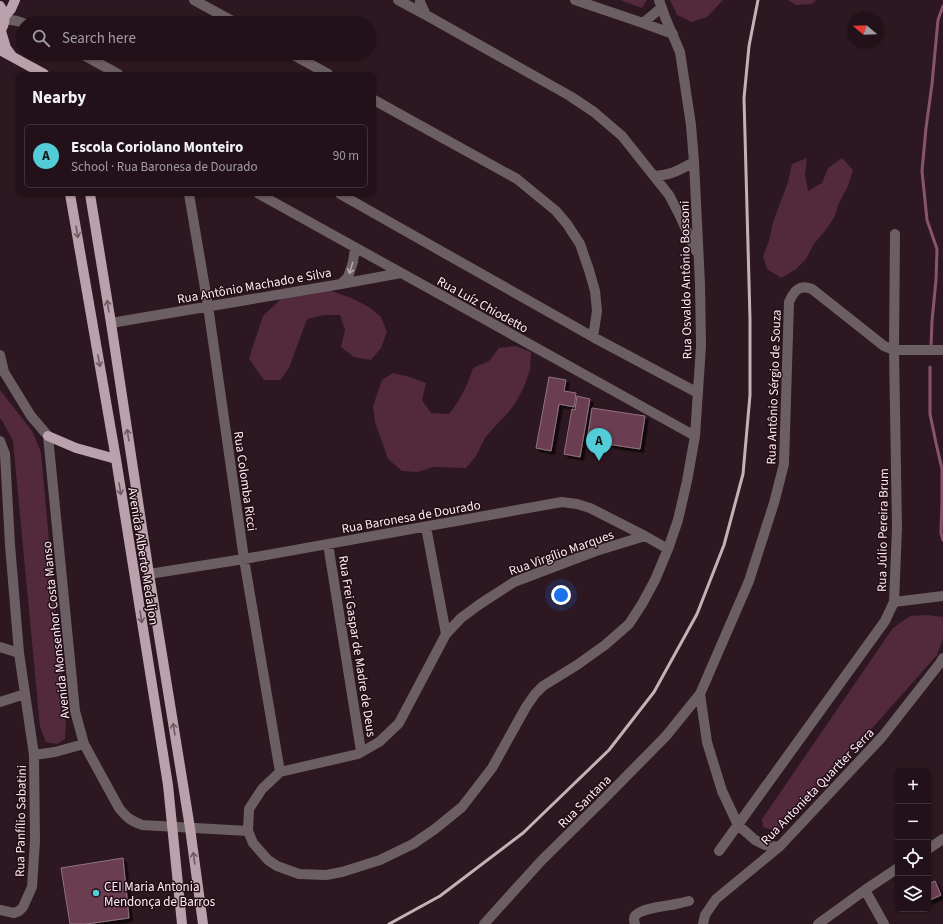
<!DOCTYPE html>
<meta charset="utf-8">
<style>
:root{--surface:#221118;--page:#2e1f25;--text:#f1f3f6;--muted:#a29da2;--line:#3f3137;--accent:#52ccd6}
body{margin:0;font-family:"Source Sans 3",sans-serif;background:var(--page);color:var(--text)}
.controls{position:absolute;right:12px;bottom:12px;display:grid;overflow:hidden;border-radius:6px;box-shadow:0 1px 3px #0004}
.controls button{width:36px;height:36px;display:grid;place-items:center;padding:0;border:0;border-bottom:1px solid var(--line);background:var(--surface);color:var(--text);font:20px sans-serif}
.compass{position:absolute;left:847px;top:12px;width:36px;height:36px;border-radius:50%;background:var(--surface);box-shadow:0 1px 3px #0004;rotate:289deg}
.you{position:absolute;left:561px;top:595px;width:14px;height:14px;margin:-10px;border:3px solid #fff;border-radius:50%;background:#1a73e8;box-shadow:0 0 0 6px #1a73e833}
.badge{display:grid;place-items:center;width:26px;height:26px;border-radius:50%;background:var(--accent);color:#111;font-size:13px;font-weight:700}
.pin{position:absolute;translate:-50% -33px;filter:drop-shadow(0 1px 2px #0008)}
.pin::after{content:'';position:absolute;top:21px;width:14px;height:12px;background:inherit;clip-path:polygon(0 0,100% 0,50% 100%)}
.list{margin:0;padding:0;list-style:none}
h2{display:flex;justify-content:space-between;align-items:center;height:52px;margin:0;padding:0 16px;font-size:17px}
h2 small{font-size:13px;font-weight:400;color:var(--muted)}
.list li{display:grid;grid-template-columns:26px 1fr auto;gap:12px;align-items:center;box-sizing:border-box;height:64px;margin:0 8px 8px;padding:0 8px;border:1px solid var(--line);border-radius:6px}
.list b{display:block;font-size:15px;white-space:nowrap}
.list p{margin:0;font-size:13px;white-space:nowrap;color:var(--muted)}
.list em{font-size:13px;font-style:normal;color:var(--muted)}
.icon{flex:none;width:22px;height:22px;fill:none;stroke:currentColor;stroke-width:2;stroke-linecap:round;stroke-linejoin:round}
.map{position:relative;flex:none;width:943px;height:924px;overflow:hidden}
.search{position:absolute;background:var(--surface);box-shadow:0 1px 3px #0004;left:16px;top:16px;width:360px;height:44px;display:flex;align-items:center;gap:10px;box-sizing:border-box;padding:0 14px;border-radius:22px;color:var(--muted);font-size:15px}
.panel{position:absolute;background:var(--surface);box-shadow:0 1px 3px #0004;left:16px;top:72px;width:360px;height:124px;border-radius:6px}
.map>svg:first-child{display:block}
.green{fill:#522a3c}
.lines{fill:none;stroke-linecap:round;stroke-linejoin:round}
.stream{stroke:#86556a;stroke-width:3}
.building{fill:#6b3c51;stroke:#90747f;filter:url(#shadow)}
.minor{stroke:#6c5f64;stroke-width:10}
.major{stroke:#baa1ab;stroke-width:10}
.rail{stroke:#c3b1b8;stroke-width:3}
.oneway{stroke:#6e5861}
.oneway2{stroke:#b5a6ac}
.poi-dot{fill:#52ccd6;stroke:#230e17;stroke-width:1.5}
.labels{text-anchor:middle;stroke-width:3;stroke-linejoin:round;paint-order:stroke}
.street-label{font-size:13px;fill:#feeef4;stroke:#230e17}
.poi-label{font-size:13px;fill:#feeef4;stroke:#230e17;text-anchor:start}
</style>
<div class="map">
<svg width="943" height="924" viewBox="0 0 943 924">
<defs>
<filter id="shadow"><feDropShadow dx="3.5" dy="3.5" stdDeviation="0" flood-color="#0009"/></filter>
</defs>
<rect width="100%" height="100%" fill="#2d1720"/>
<path class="green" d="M620 0H647L642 8Z
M670 0H723L707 17 692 22 677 15Z
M788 0H816L812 4 796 5Z
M807 158 805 175 808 191 822 183 828 168 842 158 853 170 848 186 839 203 834 218 824 232 814 244 806 259 795 270 781 278 767 269 763 256 769 241 773 222 788 182 792 164Z
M301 285 319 286 351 298 369 307 381 317 387 332 381 348 371 360 354 357 341 347 345 330 340 315H324L307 319 289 368 280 380H264L249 359 252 349 263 316 287 293Z
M515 346 531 352 530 370 524 387 516 402 507 414 495 426 485 438 476 456 466 468 433 467 418 472 402 471 388 459 375 422 373 406 382 380 393 373 410 377 426 383 422 400 431 413 449 414C461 399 467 386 473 368L489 361 499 348Z
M0 390 32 431 41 452 66 726 65 739 57 744 46 742 40 727 13 441 3 422 0 418Z
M927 615 943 617V639L937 655 789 822C778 830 776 832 763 827L762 819 893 628 910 616Z"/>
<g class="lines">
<path class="stream" d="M931 346 932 321 936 280 937 249 927 220 922 171 926 128 932 84 938 20 943 6
M930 367V414L936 443 942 469V501L941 533 943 540"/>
</g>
<path class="building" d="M549 377 566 380 564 391 576 393 574 407 559 404 551 451 536 448Z
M577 396 590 399 580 457 564 454 572 409 575 410Z
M592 408 645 416 640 449 587 441Z
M123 858 129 918 86 924H70L61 868Z
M935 881 941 895 928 901V884Z"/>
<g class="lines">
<path class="minor" d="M194 0 236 23
M398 0 426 15 570 96 594 112 622 136 669 195 679 214 696 251
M420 0V2L426 15
M575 0 643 23 673 34
M5 19 17 21 23 23
M643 23 661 8
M80 53 118 74
M290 53 328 74
M374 100 517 179 556 211 567 224 580 244 589 270 595 291 597 311 593 337
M654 176C672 175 679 170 694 162
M189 194 208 306 244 559 280 772
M259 194 695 436
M340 194 593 337 698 393
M341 284 348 277 353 262 355 248
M111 323 341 284 401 273
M0 355 4 372
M0 368 4 372 31 416 48 436 75 711 84 744 119 808C127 818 130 820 142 825L248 831
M0 441 5 454 10 545 19 653 34 755 35 841 32 887 23 907 19 911 14 913 0 910
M426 527 446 634
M645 536 596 551 514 582 480 604 461 618 446 634 399 723 379 742 358 754 280 772 262 789 249 809 248 831 253 843 268 860 277 866 299 874 326 875 342 872 380 860 413 844 435 829 462 807 492 768 526 707 535 694 543 686 577 665 605 645 629 624 642 604 655 580 668 549 678 520 687 481 695 436 701 346 700 284 694 162 691 125 680 52 665 17 659 0
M328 544 361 751
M149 574 244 559 562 502 577 504 590 508 645 536 668 549
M894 602 943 596
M0 647 19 653
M0 702 25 694
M34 755 55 752 84 744
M779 847 765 845 755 840 738 825 722 791 707 742 700 694 749 581 774 503 784 464 789 302C794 291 799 284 812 289L884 346 894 350H943
M928 849 943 839
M719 851 885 621 894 602 897 528 894 350 895 234
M865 890 884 924
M484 924 542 860 603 800 666 736 700 694
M635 924C634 921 633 917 636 915 642 908 667 906 676 904 681 903 685 902 689 901
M703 924 705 915 716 899 779 847 882 737 940 663 943 658
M818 924 865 890 898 868"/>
<path class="major" d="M0 6C6 15 6 23 0 31
M5 16 11 9 15 0
M1 31 6 48 12 56
M0 50 44 74
M70 194 116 459 168 785 182 924
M90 194 111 323 149 574 190 828 203 924
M48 436 76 448 116 459"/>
<path class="rail" d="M389 924 440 896 523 833 609 750 654 692 697 614 724 545 743 474 750 395V319L744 98 749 46 758 0"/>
</g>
<defs><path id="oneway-shaft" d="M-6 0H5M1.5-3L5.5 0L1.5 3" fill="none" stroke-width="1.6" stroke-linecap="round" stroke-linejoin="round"/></defs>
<g class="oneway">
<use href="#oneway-shaft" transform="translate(77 232) rotate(80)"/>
<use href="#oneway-shaft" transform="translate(108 306) rotate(-99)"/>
<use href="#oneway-shaft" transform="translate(99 361) rotate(80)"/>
<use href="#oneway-shaft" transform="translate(128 435) rotate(-99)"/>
<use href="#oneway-shaft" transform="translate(120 489) rotate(81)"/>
<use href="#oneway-shaft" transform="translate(141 617) rotate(81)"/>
<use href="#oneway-shaft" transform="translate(174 729) rotate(-99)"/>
<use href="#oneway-shaft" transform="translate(194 858) rotate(-98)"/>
</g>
<use class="oneway2" href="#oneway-shaft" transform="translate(351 268) rotate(108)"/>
<circle class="poi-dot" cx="96" cy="893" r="4"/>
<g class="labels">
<g class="street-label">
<text transform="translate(685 280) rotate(-91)" y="5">Rua Osvaldo Antônio Bossoni</text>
<text transform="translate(254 285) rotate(-10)" y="5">Rua Antônio Machado e Silva</text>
<text transform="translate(483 304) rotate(29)" y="5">Rua Luíz Chiodetto</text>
<text transform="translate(773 387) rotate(-88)" y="5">Rua Antônio Sérgio de Souza</text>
<text transform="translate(246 481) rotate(82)" y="5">Rua Colomba Ricci</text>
<text transform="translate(411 516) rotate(-10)" y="5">Rua Baronesa de Dourado</text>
<text transform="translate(882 530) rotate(-89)" y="5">Rua Júlio Pereira Brum</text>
<text transform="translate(561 552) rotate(-20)" y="5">Rua Virgílio Marques</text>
<text transform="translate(144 556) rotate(81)" y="5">Avenida Alberto Medaljon</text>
<text transform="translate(55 630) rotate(-96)" y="5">Avenida Monsenhor Costa Manso</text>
<text transform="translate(358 646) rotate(81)" y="5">Rua Frei Gaspar de Madre de Deus</text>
<text transform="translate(817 786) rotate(-46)" y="5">Rua Antonieta Quartter Serra</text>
<text transform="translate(584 801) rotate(-45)" y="5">Rua Santana</text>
<text transform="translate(20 821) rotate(-89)" y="5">Rua Panfílio Sabatini</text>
</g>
<g class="poi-label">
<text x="104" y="891">CEI Maria Antonia<tspan x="104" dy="15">Mendonça de Barros</tspan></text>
</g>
</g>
</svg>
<div class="controls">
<button>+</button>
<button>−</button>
<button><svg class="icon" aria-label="locate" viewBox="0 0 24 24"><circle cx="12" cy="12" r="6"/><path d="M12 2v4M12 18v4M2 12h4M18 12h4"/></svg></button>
<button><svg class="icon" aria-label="layers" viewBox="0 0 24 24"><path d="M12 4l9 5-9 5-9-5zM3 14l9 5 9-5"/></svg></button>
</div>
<svg class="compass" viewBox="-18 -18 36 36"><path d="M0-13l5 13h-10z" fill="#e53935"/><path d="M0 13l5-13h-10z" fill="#a29da2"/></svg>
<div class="you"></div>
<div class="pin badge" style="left:599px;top:461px">A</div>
<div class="search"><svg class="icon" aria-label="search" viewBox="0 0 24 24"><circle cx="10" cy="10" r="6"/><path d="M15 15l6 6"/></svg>Search here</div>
<section class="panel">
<h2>Nearby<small></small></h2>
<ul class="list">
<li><span class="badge">A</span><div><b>Escola Coriolano Monteiro</b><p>School · Rua Baronesa de Dourado</p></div><em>90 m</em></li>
</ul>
</section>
</div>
